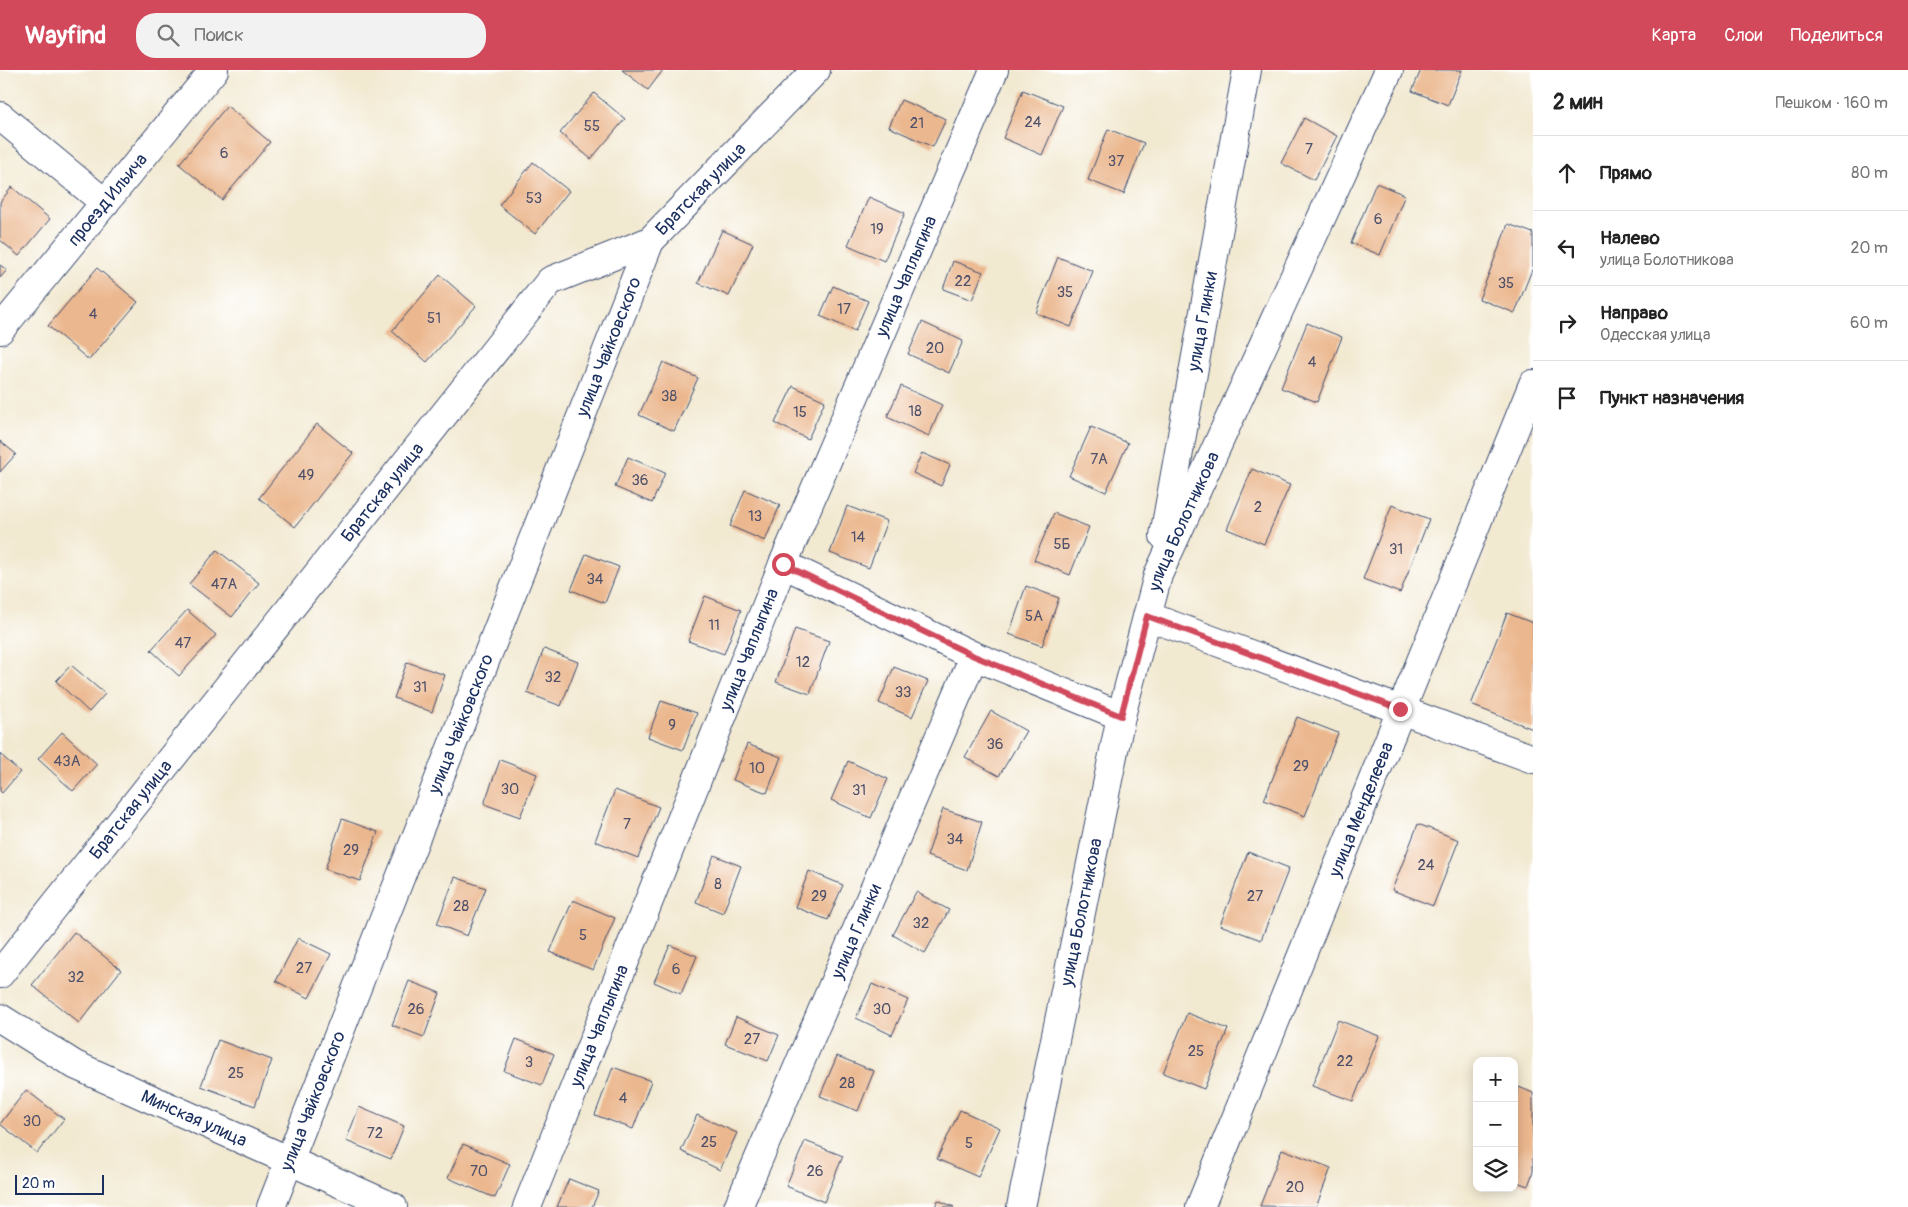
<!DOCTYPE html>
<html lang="ru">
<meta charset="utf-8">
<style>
:root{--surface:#fff;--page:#f2f2f2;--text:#222;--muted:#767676;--line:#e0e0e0;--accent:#d1495b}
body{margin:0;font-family:Pangolin,sans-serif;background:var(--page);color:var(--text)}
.controls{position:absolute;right:15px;bottom:15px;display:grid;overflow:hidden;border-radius:10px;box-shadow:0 2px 12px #0003}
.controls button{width:45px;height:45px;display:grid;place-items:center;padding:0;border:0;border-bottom:1px solid var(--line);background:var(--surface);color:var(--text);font:25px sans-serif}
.scale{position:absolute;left:15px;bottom:12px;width:89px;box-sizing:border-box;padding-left:5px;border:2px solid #1b2f5e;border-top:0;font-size:14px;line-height:18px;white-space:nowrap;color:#1b2f5e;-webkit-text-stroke:4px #fff;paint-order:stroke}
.stop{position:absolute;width:15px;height:15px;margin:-11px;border:4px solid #d1495b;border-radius:50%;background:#fff}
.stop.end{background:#d1495b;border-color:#fff;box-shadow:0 1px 5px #0008}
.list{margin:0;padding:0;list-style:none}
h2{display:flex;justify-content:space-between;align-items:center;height:65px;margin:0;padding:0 20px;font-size:21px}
h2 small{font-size:16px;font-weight:400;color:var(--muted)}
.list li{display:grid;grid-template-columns:32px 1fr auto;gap:15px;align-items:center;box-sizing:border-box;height:75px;padding:0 20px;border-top:1px solid var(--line)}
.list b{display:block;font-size:19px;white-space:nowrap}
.list p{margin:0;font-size:16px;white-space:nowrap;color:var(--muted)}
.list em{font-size:16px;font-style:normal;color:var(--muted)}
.icon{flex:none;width:28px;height:28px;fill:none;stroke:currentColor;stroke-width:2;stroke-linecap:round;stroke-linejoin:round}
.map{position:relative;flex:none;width:1533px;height:1137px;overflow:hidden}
header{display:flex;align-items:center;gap:30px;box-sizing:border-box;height:70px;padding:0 25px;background:var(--accent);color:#fff}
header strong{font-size:24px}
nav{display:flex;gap:28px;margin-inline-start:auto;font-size:18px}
.search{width:350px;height:45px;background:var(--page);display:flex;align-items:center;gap:12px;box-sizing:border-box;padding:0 18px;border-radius:20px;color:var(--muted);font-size:19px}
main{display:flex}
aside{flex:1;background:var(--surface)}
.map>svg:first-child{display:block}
.building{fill:#ebb78e}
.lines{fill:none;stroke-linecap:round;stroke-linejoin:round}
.minor-casing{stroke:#3b4b6f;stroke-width:30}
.tertiary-casing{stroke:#3b4b6f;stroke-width:30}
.minor{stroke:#fff;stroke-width:28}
.tertiary{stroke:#fff;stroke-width:28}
.route{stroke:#d1495b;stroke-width:6}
.labels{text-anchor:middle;stroke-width:4;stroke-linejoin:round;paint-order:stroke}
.number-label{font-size:15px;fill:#4f516a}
.street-label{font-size:18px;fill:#1b2f5e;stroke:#fff}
</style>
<header>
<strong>Wayfind</strong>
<div class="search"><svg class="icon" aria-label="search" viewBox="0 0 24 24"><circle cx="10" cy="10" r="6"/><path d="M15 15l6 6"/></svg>Поиск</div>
<nav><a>Карта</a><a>Слои</a><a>Поделиться</a></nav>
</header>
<main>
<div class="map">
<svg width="1533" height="1137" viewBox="0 0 1533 1137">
<rect width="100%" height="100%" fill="#fff"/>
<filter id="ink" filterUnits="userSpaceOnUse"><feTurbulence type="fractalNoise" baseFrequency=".02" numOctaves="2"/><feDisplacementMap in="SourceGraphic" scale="10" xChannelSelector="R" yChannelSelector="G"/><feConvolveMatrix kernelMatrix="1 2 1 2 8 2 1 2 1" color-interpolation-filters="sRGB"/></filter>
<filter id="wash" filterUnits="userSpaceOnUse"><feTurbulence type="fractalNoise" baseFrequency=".0096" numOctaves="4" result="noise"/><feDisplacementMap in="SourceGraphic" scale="20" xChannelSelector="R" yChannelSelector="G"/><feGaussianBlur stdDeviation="1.12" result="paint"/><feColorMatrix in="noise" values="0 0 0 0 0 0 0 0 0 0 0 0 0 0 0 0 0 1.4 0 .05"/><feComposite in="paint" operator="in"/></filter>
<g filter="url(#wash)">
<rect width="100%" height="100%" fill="#f2e9d1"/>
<g id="blocks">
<path class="building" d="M622 0H663L648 20Z
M1421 0H1462L1448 35 1412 21Z
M1023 20 1063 36 1042 85 1003 68Z
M594 23 625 49 591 89 560 63Z
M901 30 946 49 933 77 889 57Z
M227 36 270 72 222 130 179 94Z
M1304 48 1337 66 1314 110 1281 93Z
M1108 59 1144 73 1124 124 1088 110Z
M533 92 569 121 535 164 499 135Z
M1376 113 1405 125 1380 185 1351 173Z
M12 117 50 149 19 186 0 170V132Z
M869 127 905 143 884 191 848 175Z
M1508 154 1533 163V197L1515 243 1479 229Z
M722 160 753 174 729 226 698 213Z
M1058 187 1093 201 1071 257 1036 243Z
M953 191 983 202 972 230 943 219Z
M0 195 7 200 0 208Z
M97 198 138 232 89 290 48 256Z
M440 205 476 236 427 292 392 261Z
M833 216 868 231 855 261 820 246Z
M922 252 963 271 949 303 908 284Z
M1307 253 1342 267 1317 332 1281 318Z
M663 292 698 308 674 361 639 345Z
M793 316 825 331 808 369 775 353Z
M901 316 942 335 929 366 887 347Z
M317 354 353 383 295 457 259 428Z
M1091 357 1128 373 1106 422 1069 406Z
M0 371 16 384 0 402Z
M922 383 950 395 941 416 913 403Z
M628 387 665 403 652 433 615 417Z
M1252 399 1290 415 1264 474 1227 459Z
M745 420 780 435 765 471 730 456Z
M1392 435 1429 449 1400 523 1363 509Z
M847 436 887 451 869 498 830 483Z
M1054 443 1089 457 1070 505 1034 490Z
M217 480 259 513 232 547 189 514Z
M586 484 619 497 605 533 571 520Z
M1026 516 1059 528 1042 576 1009 564Z
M705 526 741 540 724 584 688 571Z
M187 540 216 565 179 606 151 580Z
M1507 543 1533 553V659L1471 635Z
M795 559 829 571 810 624 776 612Z
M544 579 578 592 561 636 527 623Z
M407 592 445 605 432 642 394 628Z
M71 595 105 624 89 642 56 611Z
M894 597 928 611 912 647 879 633Z
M661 631 697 643 683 680 648 667Z
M991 641 1026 661 999 706 965 687Z
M1297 647 1338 663 1305 746 1264 730Z
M62 662 97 694 73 721 38 689Z
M747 674 781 687 767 723 733 710Z
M0 684 20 702 2 723 0 721Z
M500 690 537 704 520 747 484 734Z
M848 691 888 709 871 748 831 730Z
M615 720 659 737 638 788 595 771Z
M943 739 982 752 967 800 927 786Z
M342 749 378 762 360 811 325 799Z
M1418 754 1459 770 1433 836 1392 820Z
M1248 782 1289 798 1261 870 1220 855Z
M714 785 741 796 723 843 696 832Z
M809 801 843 815 828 850 795 837Z
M455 807 486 818 467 866 437 854Z
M916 822 949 840 925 883 893 865Z
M573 830 615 848 593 900 550 882Z
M74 862 121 900 79 953 32 915Z
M298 868 331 884 309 928 276 911Z
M670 875 697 886 681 924 654 912Z
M409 911 440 923 424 967 392 955Z
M872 914 908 930 892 965 856 948Z
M1187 943 1228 959 1204 1019 1163 1003Z
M736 947 779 965 768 991 725 974Z
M1338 950 1379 966 1353 1031 1312 1016Z
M516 969 554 984 542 1015 504 1001Z
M218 970 272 990 255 1036 201 1016Z
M837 986 874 1001 858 1041 820 1026Z
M613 997 651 1011 633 1059 595 1045Z
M1519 1017 1533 1023V1102L1528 1116 1514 1111V1030Z
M26 1020 64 1049 37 1083 0 1054Z
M359 1037 404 1056 391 1089 346 1071Z
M960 1040 1000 1058 978 1107 937 1089Z
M697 1045 737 1063 720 1100 681 1081Z
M805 1071 843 1086 824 1132 786 1116Z
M463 1074 510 1094 495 1128 448 1108Z
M1282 1079 1331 1098 1316 1137 1260 1136Z
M569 1109 599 1121 592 1137H557Z
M938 1130 954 1137H935Z"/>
</g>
</g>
<g filter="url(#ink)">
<use href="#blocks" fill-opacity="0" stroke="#3b4b6f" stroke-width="1"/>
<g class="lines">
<g class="minor-casing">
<g id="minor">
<path d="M0 46 105 133"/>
<path id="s1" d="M0 260 214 0"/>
<path id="s2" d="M1164 466 1247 0"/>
<path d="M783 494 974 586 1121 646"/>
<path d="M1147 546 1533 689"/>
<path id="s3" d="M0 904 550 211 650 171 816 0"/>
<path id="s4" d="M0 948 75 995 393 1137"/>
<path id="s5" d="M271 1137 650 171"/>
<path id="s6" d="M527 1137 783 494 994 0"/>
<path id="s7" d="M738 1137 974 586"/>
<path id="s8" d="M1021 1137 1121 646 1158 505 1389 0"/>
</g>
</g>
<g class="tertiary-casing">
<g id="tertiary">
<path id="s9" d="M1200 1137 1533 314"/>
</g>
</g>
<use href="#minor" class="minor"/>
<use href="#tertiary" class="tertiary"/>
</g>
</g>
<g class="lines" filter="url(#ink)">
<path class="route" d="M783 494 974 586 1121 646 1147 546 1400 639"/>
</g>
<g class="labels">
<g class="number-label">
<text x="1033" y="57">24</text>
<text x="917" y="58">21</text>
<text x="592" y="61">55</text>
<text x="1309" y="84">7</text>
<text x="224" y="88">6</text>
<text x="1116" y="96">37</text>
<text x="534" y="133">53</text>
<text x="1378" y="154">6</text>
<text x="877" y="164">19</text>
<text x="963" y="216">22</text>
<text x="1506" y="218">35</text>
<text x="1065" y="227">35</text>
<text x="844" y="244">17</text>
<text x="93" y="249">4</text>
<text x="434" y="253">51</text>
<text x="935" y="283">20</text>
<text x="1312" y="297">4</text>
<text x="669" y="331">38</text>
<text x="915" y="346">18</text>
<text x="800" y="347">15</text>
<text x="1099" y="394">7А</text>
<text x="306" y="410">49</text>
<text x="640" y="415">36</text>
<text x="1258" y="442">2</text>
<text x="755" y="451">13</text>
<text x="858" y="472">14</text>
<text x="1062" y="479">5Б</text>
<text x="1396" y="484">31</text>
<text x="595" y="514">34</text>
<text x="224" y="519">47А</text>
<text x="1034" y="551">5А</text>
<text x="714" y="560">11</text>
<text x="183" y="578">47</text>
<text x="803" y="597">12</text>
<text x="553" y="612">32</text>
<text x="420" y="622">31</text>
<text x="903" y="627">33</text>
<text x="672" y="660">9</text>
<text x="995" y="679">36</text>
<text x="67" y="696">43А</text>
<text x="1301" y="701">29</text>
<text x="757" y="703">10</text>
<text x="510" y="724">30</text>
<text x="859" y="725">31</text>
<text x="627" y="759">7</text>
<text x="955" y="774">34</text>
<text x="351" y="785">29</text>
<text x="1426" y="800">24</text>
<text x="718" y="819">8</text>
<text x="819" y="831">29</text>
<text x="1255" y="831">27</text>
<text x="461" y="841">28</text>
<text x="921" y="858">32</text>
<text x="583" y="870">5</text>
<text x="304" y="903">27</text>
<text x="676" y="904">6</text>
<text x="76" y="912">32</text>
<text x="416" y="944">26</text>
<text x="882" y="944">30</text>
<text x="752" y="974">27</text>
<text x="1196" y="986">25</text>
<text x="1345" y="996">22</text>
<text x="529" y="997">3</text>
<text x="236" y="1008">25</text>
<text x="847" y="1018">28</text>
<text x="623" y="1033">4</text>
<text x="32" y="1056">30</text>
<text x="375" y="1068">72</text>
<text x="709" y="1077">25</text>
<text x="969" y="1078">5</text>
<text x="479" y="1106">70</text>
<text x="815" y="1106">26</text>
<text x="1295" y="1122">20</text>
</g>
<g class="street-label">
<text dy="6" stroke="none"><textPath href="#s3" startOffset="1065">Братская улица</textPath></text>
<text dy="6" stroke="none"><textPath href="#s1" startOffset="169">проезд Ильича</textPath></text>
<text dy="6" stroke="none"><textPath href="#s6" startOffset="1005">улица Чаплыгина</textPath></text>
<text dy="6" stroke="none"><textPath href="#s2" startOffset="218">улица Глинки</textPath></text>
<text dy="6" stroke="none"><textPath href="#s5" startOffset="924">улица Чайковского</textPath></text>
<text dy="6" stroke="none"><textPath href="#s3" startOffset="615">Братская улица</textPath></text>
<text dy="6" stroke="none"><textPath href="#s8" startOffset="706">улица Болотникова</textPath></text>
<text dy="6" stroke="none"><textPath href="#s6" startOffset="600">улица Чаплыгина</textPath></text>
<text dy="6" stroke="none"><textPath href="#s5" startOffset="519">улица Чайковского</textPath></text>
<text dy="6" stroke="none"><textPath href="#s9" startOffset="429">улица Менделеева</textPath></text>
<text dy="6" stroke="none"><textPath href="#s3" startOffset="210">Братская улица</textPath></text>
<text dy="6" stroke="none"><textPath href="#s8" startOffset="301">улица Болотникова</textPath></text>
<text dy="6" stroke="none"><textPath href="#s7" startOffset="300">улица Глинки</textPath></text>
<text dy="6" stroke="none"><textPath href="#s6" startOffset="195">улица Чаплыгина</textPath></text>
<text dy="6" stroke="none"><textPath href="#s5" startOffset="114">улица Чайковского</textPath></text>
<text dy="6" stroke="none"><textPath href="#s4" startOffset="219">Минская улица</textPath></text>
</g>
</g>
</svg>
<div class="controls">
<button>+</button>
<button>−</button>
<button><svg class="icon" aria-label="layers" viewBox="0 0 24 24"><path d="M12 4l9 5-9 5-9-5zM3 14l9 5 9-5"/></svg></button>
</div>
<div class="scale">20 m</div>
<div class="stop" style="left:783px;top:494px"></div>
<div class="stop end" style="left:1400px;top:639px"></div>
</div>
<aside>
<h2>2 мин<small>Пешком · 160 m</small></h2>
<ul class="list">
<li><svg class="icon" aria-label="ahead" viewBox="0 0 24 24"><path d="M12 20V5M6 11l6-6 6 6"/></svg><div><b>Прямо</b></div><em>80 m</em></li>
<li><svg class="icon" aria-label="left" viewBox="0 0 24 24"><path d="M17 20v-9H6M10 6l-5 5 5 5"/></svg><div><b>Налево</b><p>улица Болотникова</p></div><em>20 m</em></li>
<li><svg class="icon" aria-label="right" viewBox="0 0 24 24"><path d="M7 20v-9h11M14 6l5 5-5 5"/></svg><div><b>Направо</b><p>Одесская улица</p></div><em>60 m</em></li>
<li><svg class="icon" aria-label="arrive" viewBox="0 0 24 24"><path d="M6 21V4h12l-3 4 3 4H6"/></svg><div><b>Пункт назначения</b></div></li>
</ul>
</aside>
</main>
